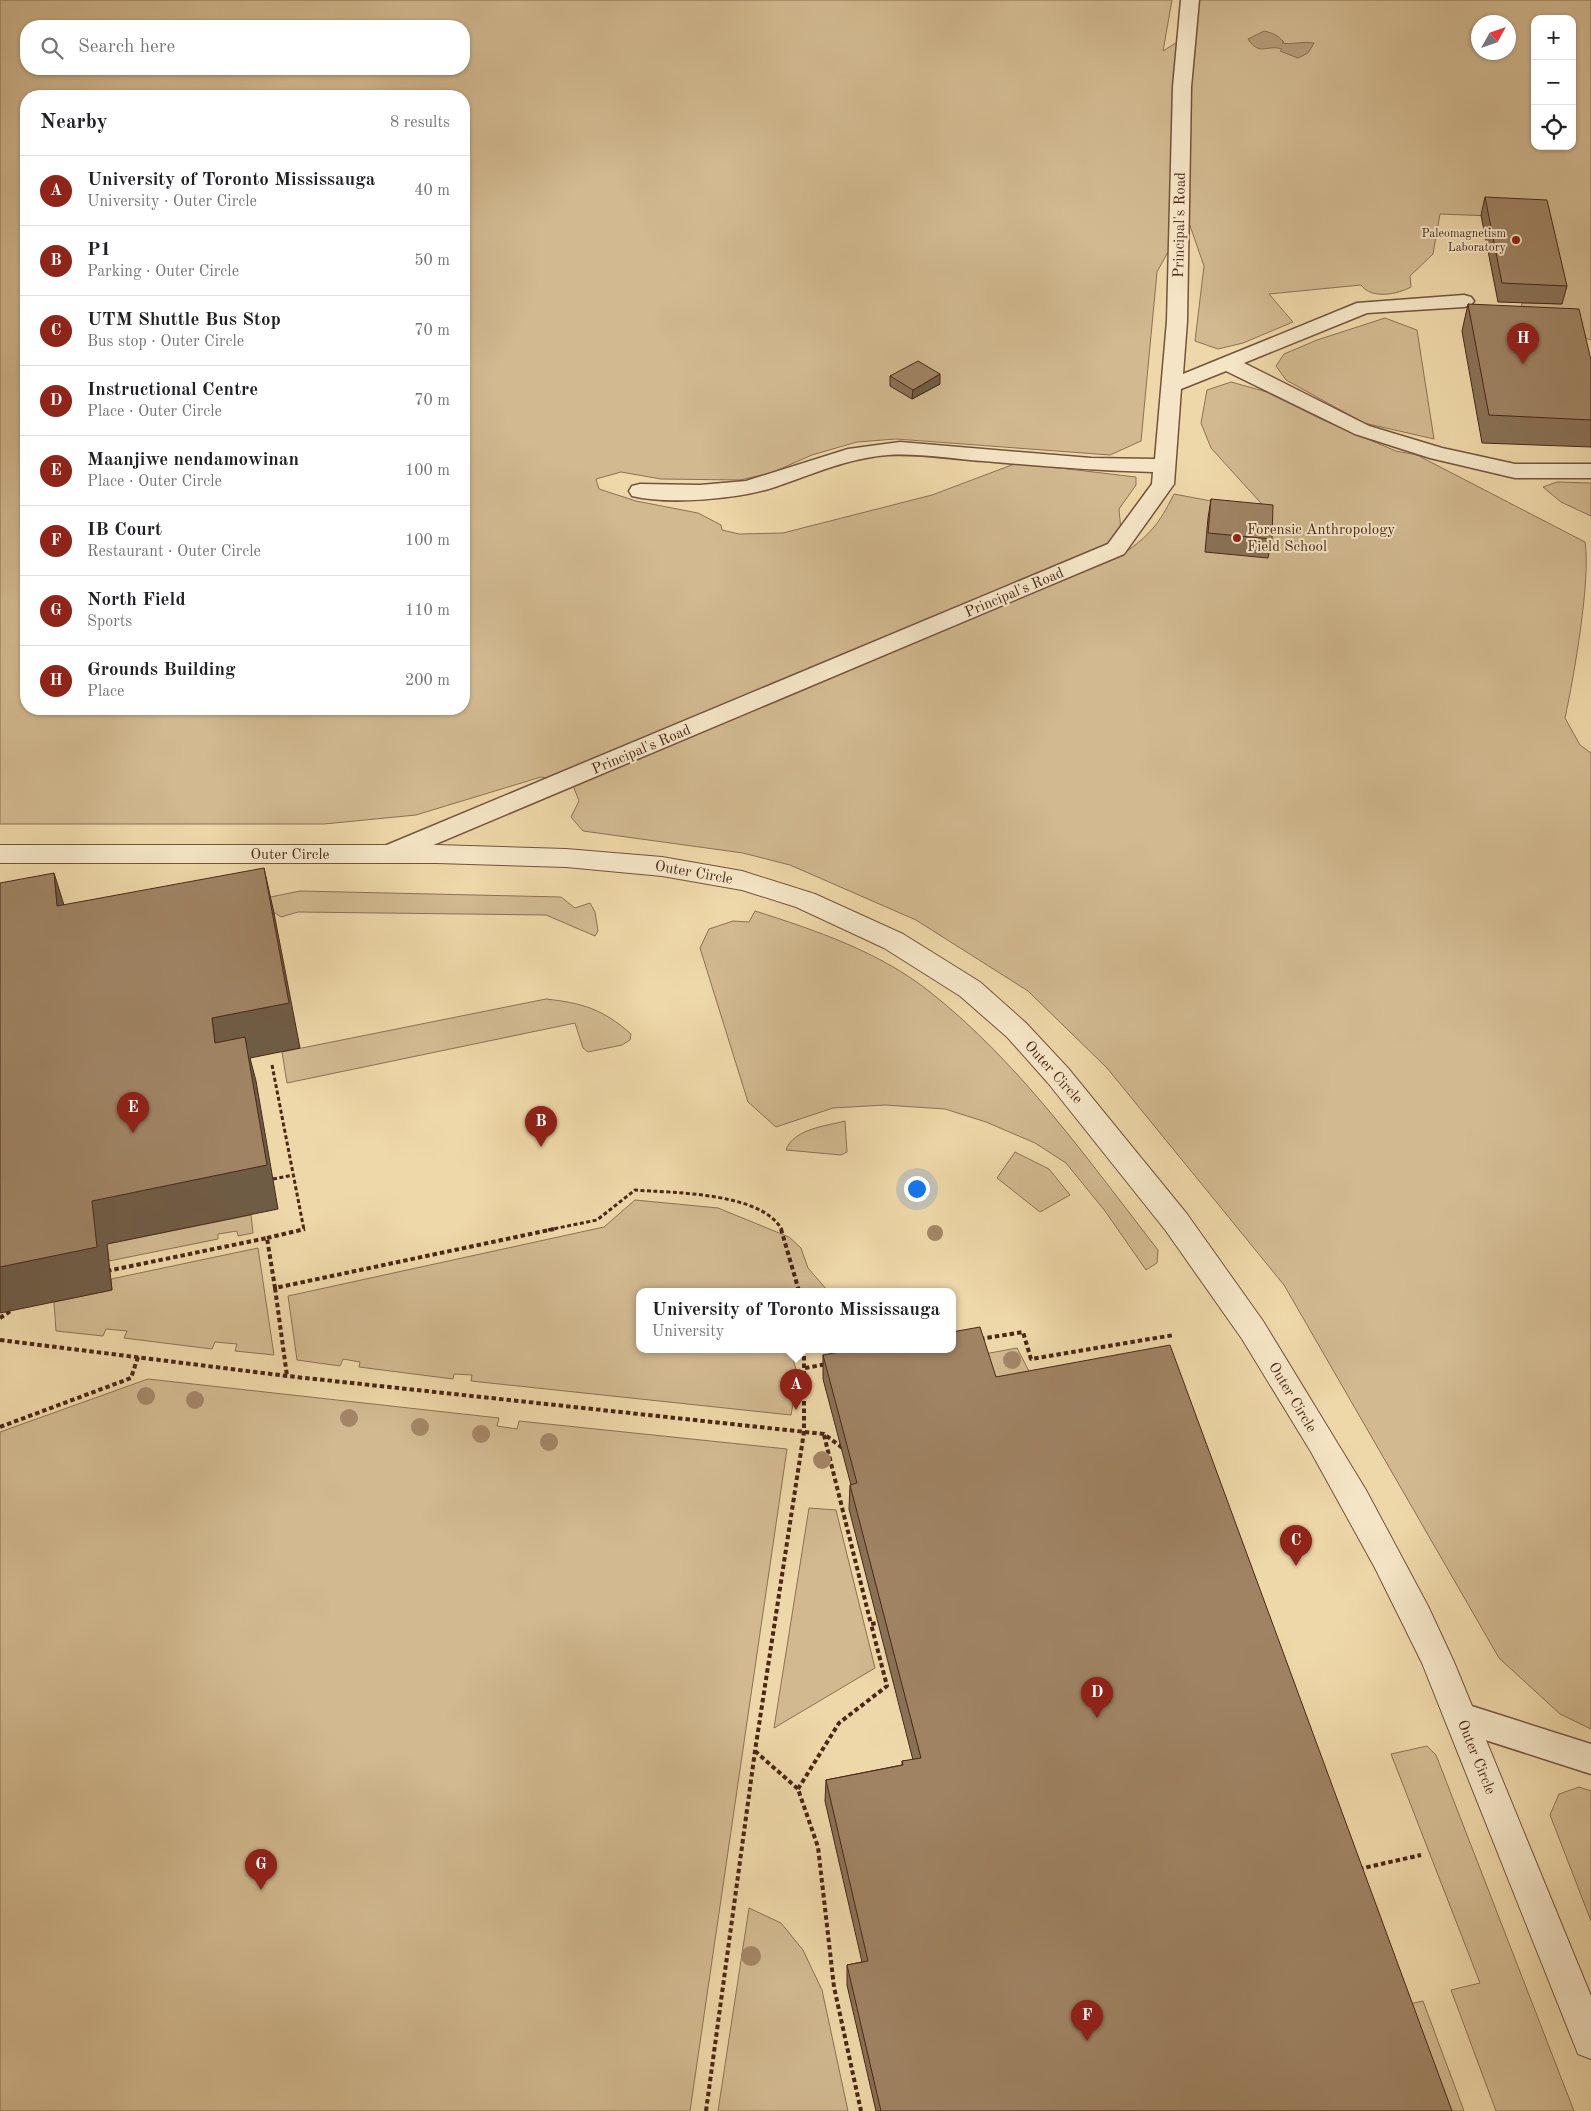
<!DOCTYPE html>
<meta charset="utf-8">
<style>
:root{--surface:#fff;--page:#f2f2f2;--text:#202124;--muted:#757577;--line:#e0e0e0;--accent:#8f2418}
body{margin:0;font-family:"Old Standard TT",serif;background:var(--page);color:var(--text)}
.controls{position:absolute;right:15px;top:15px;display:grid;overflow:hidden;border-radius:10px;box-shadow:0 1px 4px #0004}
.controls button{width:45px;height:45px;display:grid;place-items:center;padding:0;border:0;border-bottom:1px solid var(--line);background:var(--surface);color:var(--text);font:25px sans-serif}
.compass{position:absolute;left:1471px;top:15px;width:45px;height:45px;border-radius:50%;background:var(--surface);box-shadow:0 1px 4px #0004;rotate:50deg}
.you{position:absolute;left:916px;top:1188px;width:18px;height:18px;margin:-12px;border:4px solid #fff;border-radius:50%;background:#1a73e8;box-shadow:0 0 0 8px #1a73e833}
.badge{display:grid;place-items:center;width:32px;height:32px;border-radius:50%;background:var(--accent);color:#fff;font-size:16px;font-weight:700}
.pin{position:absolute;translate:-50% -41px;filter:drop-shadow(0 1px 2px #0008)}
.pin::after{content:'';position:absolute;top:26px;width:18px;height:15px;background:inherit;clip-path:polygon(0 0,100% 0,50% 100%)}
.popup{position:absolute;left:636px;top:1288px;width:320px;height:65px;box-sizing:border-box;display:grid;place-content:center;border-radius:10px;background:var(--surface);filter:drop-shadow(0 1px 4px #0005);font-size:16px;white-space:nowrap;color:var(--muted)}
.popup b{font-size:19px;color:var(--text)}
.popup::after{content:'';position:absolute;left:50%;top:100%;margin-left:-10px;border:10px solid transparent;border-top-color:var(--surface)}
.list{margin:0;padding:0;list-style:none}
h2{display:flex;justify-content:space-between;align-items:center;height:65px;margin:0;padding:0 20px;font-size:21px}
h2 small{font-size:16px;font-weight:400;color:var(--muted)}
.list li{display:grid;grid-template-columns:32px 1fr auto;gap:15px;align-items:center;box-sizing:border-box;height:70px;padding:0 20px;border-top:1px solid var(--line)}
.list b{display:block;font-size:19px;white-space:nowrap}
.list p{margin:0;font-size:16px;white-space:nowrap;color:var(--muted)}
.list em{font-size:16px;font-style:normal;color:var(--muted)}
.icon{flex:none;width:28px;height:28px;fill:none;stroke:currentColor;stroke-width:2;stroke-linecap:round;stroke-linejoin:round}
.map{position:relative;flex:none;width:1591px;height:2111px;overflow:hidden}
.search{position:absolute;background:var(--surface);box-shadow:0 1px 4px #0004;left:20px;top:20px;width:450px;height:55px;display:flex;align-items:center;gap:12px;box-sizing:border-box;padding:0 18px;border-radius:20px;color:var(--muted);font-size:19px}
.panel{position:absolute;background:var(--surface);box-shadow:0 1px 4px #0004;left:20px;top:90px;width:450px;height:625px;border-radius:20px}
.map>svg:first-child{display:block}
.green{fill:#d2b990;stroke:#8e7054;fill-rule:evenodd}
.water{fill:#b69b77;stroke:#8b6d51}
.lines{fill:none;stroke-linecap:round;stroke-linejoin:round}
.lane-casing{stroke:#73533c;stroke-width:3}
.street-casing{stroke:#73533c;stroke-width:2}
.path-far1{stroke:#4a2718;stroke-width:3;stroke-dasharray:4 2.5;stroke-linecap:butt}
.path{stroke:#4a2718;stroke-width:4;stroke-dasharray:4.5 3;stroke-linecap:butt}
.lane{fill:#f4e5c6;fill-rule:evenodd}
.street{fill:#f4e5c6;fill-rule:evenodd}
.tree{fill:#a38666}
.wall{fill:#897155;stroke:#4a2718}
.shaded-wall{fill:#6f5c45;stroke:#4a2718}
.building{fill:#9f8363;stroke:#4a2718}
.poi-dot{fill:#8f2418;stroke:#f4e5c6;stroke-width:2}
.labels{text-anchor:middle;stroke-width:4;stroke-linejoin:round;paint-order:stroke}
.far-poi-label{font-size:12px;fill:#4a2718;stroke:#f4e5c6;text-anchor:end}
.street-label{font-size:15px;fill:#4a2718;stroke:#f4e5c6}
.poi-label{font-size:15px;fill:#4a2718;stroke:#f4e5c6;text-anchor:start}
</style>
<div class="map">
<svg width="1591" height="2111" viewBox="0 0 1591 2111">
<rect width="100%" height="100%" fill="#eed7a8"/>
<filter id="stains"><feTurbulence type="fractalNoise" baseFrequency=".004" numOctaves="4"/><feColorMatrix values="0 0 0 0 .2 0 0 0 0 .09 0 0 0 0 .02 0 0 0 .5 -.17"/></filter>
<radialGradient id="worn" r=".72"><stop offset=".6" stop-color="#630" stop-opacity="0"/><stop offset="1" stop-color="#630" stop-opacity=".3"/></radialGradient>
<path class="green" d="M0 0H1172L1163 51 1182 39 1196 0H1591V340L1520 316 1522 303 1562 304 1542 218 1440 214 1433 254 1410 276 1411 287C1398 294 1372 300 1361 285L1269 294 1293 322 1243 343 1218 349 1195 341 1204 266 1187 217 1157 272 1141 441 1110 455 896 439 857 442 812 455 771 473 740 480 661 479 621 472 596 479 599 489 636 501 698 513 721 525 722 530 739 534 783 533 932 495 1017 463 1136 477V485L1119 509 1123 554C1150 535 1159 524 1174 494L1269 512 1211 448 1201 423 1207 390 1231 382 1267 392 1325 421 1396 451 1417 455 1585 542C1591 579 1574 676 1565 718L1580 745 1591 753V1729L1560 1714 1499 1658 1284 1285 1107 1068 1028 991 916 920 790 865 743 853 583 831 571 817 579 801 572 783 541 777 416 815 324 824H0ZM1535 19H1572V146H1535ZM1478 22H1508V52H1478ZM26 26H464V69H26ZM26 96H464V709H26Z
M1385 318 1417 330 1434 439 1364 423 1286 380 1276 366 1284 354 1317 340Z
M1557 482 1591 483V516L1561 502 1543 487Z
M300 891 561 897 575 908 590 903 595 912 598 931 595 936 546 915 298 912 281 917 256 900Z
M755 911C815 930 880 952 930 992 1020 1063 1088 1160 1158 1250L1157 1263 1146 1270 1105 1211 1066 1163 1035 1143 986 1122 945 1109 885 1105 833 1108 776 1127 748 1102 700 948 709 929 733 921 749 922Z
M546 999C582 1003 603 1009 631 1034L630 1040 622 1045 588 1052 583 1048 575 1023 287 1083 282 1052Z
M845 1121 847 1152 841 1155 786 1150C793 1129 826 1126 845 1121Z
M1015 1152 1049 1169 1070 1195 1040 1212 997 1178Z
M635 1200 718 1208 789 1237 801 1248 808 1268 828 1291H640V1349H790L798 1376 791 1415 471 1381 472 1375 454 1374 453 1379 359 1367 360 1362 343 1359 340 1366 297 1360 288 1296 604 1227Z
M251 1215 253 1233 238 1236 237 1231 218 1234V1239L109 1261 107 1244Z
M258 1248 274 1355 235 1351 237 1344 215 1342 212 1349 124 1338 127 1331 106 1329 103 1336 56 1331 54 1302 112 1290 111 1279Z
M1017 1348 1031 1375 994 1401 979 1355Z
M148 1379 499 1418 497 1426 517 1429 519 1421 787 1449 690 2111H0V1432Z
M809 1508 836 1510 875 1668 774 1728Z
M1427 1746 1436 1755 1574 2111H1496L1451 1990 1480 1983 1391 1754Z
M1579 1787 1591 1791V1921L1550 1815 1559 1794Z
M749 1908 781 1923 803 1950 822 1990 848 2111H718Z
M1423 2001 1464 2111H1434L1396 2007Z"/>
<path class="water" d="M1264 31C1273 33 1277 35 1284 42L1282 43C1289 45 1303 41 1314 43L1308 53 1298 58 1280 51 1282 49C1267 44 1260 57 1248 39Z"/>
<g class="lines">
<g class="lane-casing">
<path id="lane" d="M1181 0H1199L1191 87 1187 321 1183 374 1357 303 1464 295 1471 297 1474 301 1471 305 1464 307 1367 313 1244 363 1369 426 1442 448 1515 464H1591V478H1515L1430 458 1355 434 1226 371 1181 389 1174 484 1124 554 400 859 391 862 382 859 379 853 382 847 1108 544 1152 484 1153 472C1096 471 1040 466 983 461 952 459 919 453 888 455 848 458 813 474 775 487 739 499 670 505 632 496L629 491 632 486 640 484 700 485 746 481 848 449 900 442 1091 458 1155 459 1167 321 1173 87Z
M1462 1703 1591 1744V1774L1451 1729 1446 1718 1451 1707Z"/>
</g>
<g class="street-casing">
<path id="street" d="M0 845H437L566 849 662 857 742 871 815 894 903 934 980 982 1026 1023 1068 1068 1187 1214 1263 1321 1366 1490 1428 1606 1454 1662 1591 1996V2059L1578 2054 1422 1663 1375 1568 1311 1452 1242 1339 1166 1231 1048 1083 1007 1037 960 996 884 948 796 907 742 890 662 876 566 867 437 863H0Z"/>
</g>
<path class="path-far1" d="M272 1065 304 1230
M273 1179 294 1175
M548 1230 597 1220 635 1190C673 1193 762 1192 782 1230"/>
<path class="path" d="M781 1229 799 1291
M267 1238 305 1229
M107 1271 267 1238 275 1288 554 1229
M275 1288 287 1376
M0 1318 12 1310
M980 1339 1023 1332 1031 1359 1174 1335
M0 1340 287 1376 824 1434 844 1449
M805 1368 827 1364
M0 1427 131 1378 138 1357
M824 1435 871 1624
M755 1751 798 1789 818 1847 834 1987 861 2111
M798 1789 839 1723 887 1686 871 1624 878 1623
M1359 1869 1421 1855
M706 2111 755 1751 804 1432V1349"/>
<use href="#lane" class="lane"/>
<use href="#street" class="street"/>
</g>
<g class="tree">
<circle cx="935" cy="1233" r="8"/>
<circle cx="1012" cy="1360" r="9"/>
<circle cx="146" cy="1396" r="9"/>
<circle cx="195" cy="1400" r="9"/>
<circle cx="349" cy="1418" r="9"/>
<circle cx="420" cy="1427" r="9"/>
<circle cx="481" cy="1434" r="9"/>
<circle cx="549" cy="1442" r="9"/>
<circle cx="822" cy="1460" r="9"/>
<circle cx="751" cy="1956" r="10"/>
</g>
<path class="wall" d="M1485 197 1567 286 1562 304 1498 302 1481 215Z
M1468 304 1591 360V447L1482 443 1462 331Z
M890 376 940 384 912 399 890 386Z
M1211 499 1272 539 1268 558 1205 552 1208 518Z
M823 1355 996 1377 1452 2111H876L847 1985V1965L862 1962 825 1801 826 1780 902 1765V1761L913 1760 849 1509 850 1485H851L823 1379Z"/>
<path class="shaded-wall" d="M940 374V384L912 399 913 390Z
M264 868 274 913 300 1048 250 1058 256 1081 278 1209 107 1244 112 1290 0 1313V1267L92 1201 215 1043 212 1018Z
M54 873 68 918 57 906Z"/>
<path class="building" d="M1485 197 1547 200 1567 286 1502 283Z
M1468 304 1579 309 1591 360V420L1489 415Z
M918 361 940 374 913 390 890 376Z
M1211 499 1273 505 1272 539 1208 533Z
M264 868 289 1003 212 1018 215 1043 245 1037 267 1165 92 1201 97 1247 0 1267V883L54 873 57 906Z
M980 1327 996 1377 1170 1345 1452 2111H881L847 1965 868 1961 826 1780 903 1765 902 1761 921 1758 850 1485 857 1483 823 1355 856 1349H952V1332Z"/>
<g class="poi-dot">
<circle cx="1516" cy="240" r="5"/>
<circle cx="1237" cy="538" r="5"/>
</g>
<g class="labels">
<g class="far-poi-label">
<text x="1506" y="237">Paleomagnetism<tspan x="1506" dy="14">Laboratory</tspan></text>
</g>
<g class="street-label">
<text transform="translate(1179 225) rotate(-89)" y="5">Principal's Road</text>
<text transform="translate(1014 592) rotate(-23)" y="5">Principal's Road</text>
<text transform="translate(641 749) rotate(-23)" y="5">Principal's Road</text>
<text x="290" y="859">Outer Circle</text>
<text transform="translate(694 872) rotate(10)" y="5">Outer Circle</text>
<text transform="translate(1054 1072) rotate(48)" y="5">Outer Circle</text>
<text transform="translate(1293 1397) rotate(59)" y="5">Outer Circle</text>
<text transform="translate(1477 1757) rotate(68)" y="5">Outer Circle</text>
</g>
<g class="poi-label">
<text x="1247" y="534">Forensic Anthropology<tspan x="1247" dy="17">Field School</tspan></text>
</g>
</g>
<rect width="100%" height="100%" filter="url(#stains)"/>
<rect width="100%" height="100%" fill="url(#worn)"/>
</svg>
<div class="controls">
<button>+</button>
<button>−</button>
<button><svg class="icon" aria-label="locate" viewBox="0 0 24 24"><circle cx="12" cy="12" r="6"/><path d="M12 2v4M12 18v4M2 12h4M18 12h4"/></svg></button>
</div>
<svg class="compass" viewBox="-18 -18 36 36"><path d="M0-13l5 13h-10z" fill="#e53935"/><path d="M0 13l5-13h-10z" fill="#757577"/></svg>
<div class="you"></div>
<div class="pin badge" style="left:796px;top:1410px">A</div>
<div class="popup"><b>University of Toronto Mississauga</b>University</div>
<div class="pin badge" style="left:541px;top:1147px">B</div>
<div class="pin badge" style="left:1296px;top:1566px">C</div>
<div class="pin badge" style="left:1097px;top:1718px">D</div>
<div class="pin badge" style="left:133px;top:1133px">E</div>
<div class="pin badge" style="left:1087px;top:2041px">F</div>
<div class="pin badge" style="left:261px;top:1890px">G</div>
<div class="pin badge" style="left:1523px;top:364px">H</div>
<div class="search"><svg class="icon" aria-label="search" viewBox="0 0 24 24"><circle cx="10" cy="10" r="6"/><path d="M15 15l6 6"/></svg>Search here</div>
<section class="panel">
<h2>Nearby<small>8 results</small></h2>
<ul class="list">
<li><span class="badge">A</span><div><b>University of Toronto Mississauga</b><p>University · Outer Circle</p></div><em>40 m</em></li>
<li><span class="badge">B</span><div><b>P1</b><p>Parking · Outer Circle</p></div><em>50 m</em></li>
<li><span class="badge">C</span><div><b>UTM Shuttle Bus Stop</b><p>Bus stop · Outer Circle</p></div><em>70 m</em></li>
<li><span class="badge">D</span><div><b>Instructional Centre</b><p>Place · Outer Circle</p></div><em>70 m</em></li>
<li><span class="badge">E</span><div><b>Maanjiwe nendamowinan</b><p>Place · Outer Circle</p></div><em>100 m</em></li>
<li><span class="badge">F</span><div><b>IB Court</b><p>Restaurant · Outer Circle</p></div><em>100 m</em></li>
<li><span class="badge">G</span><div><b>North Field</b><p>Sports</p></div><em>110 m</em></li>
<li><span class="badge">H</span><div><b>Grounds Building</b><p>Place</p></div><em>200 m</em></li>
</ul>
</section>
</div>
